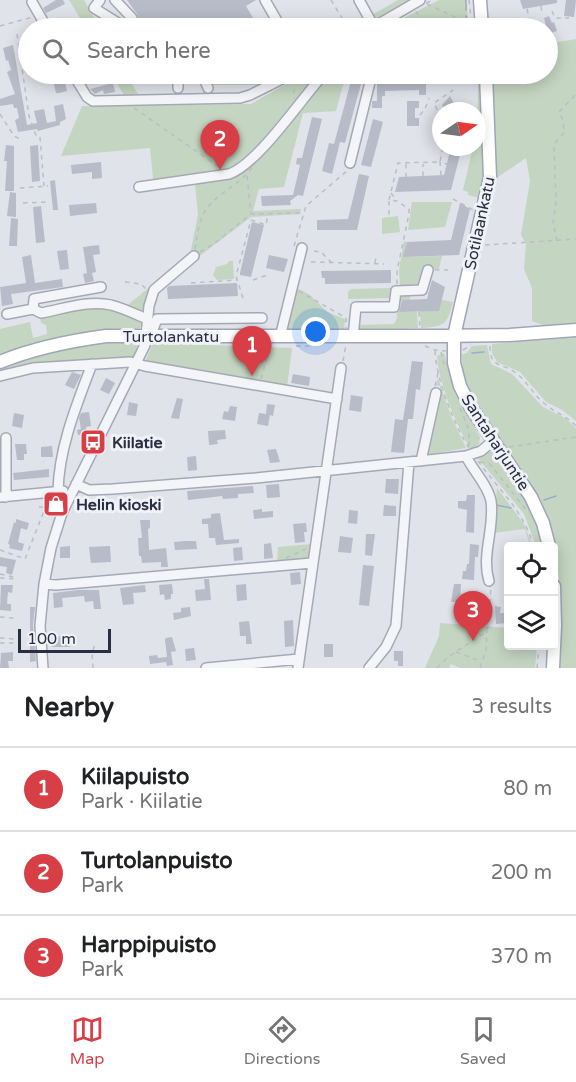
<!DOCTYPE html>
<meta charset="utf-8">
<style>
:root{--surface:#fff;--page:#f2f2f2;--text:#202124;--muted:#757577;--line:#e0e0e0;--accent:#d73e45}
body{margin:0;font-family:"Varela Round",sans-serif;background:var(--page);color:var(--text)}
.controls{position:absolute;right:18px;bottom:18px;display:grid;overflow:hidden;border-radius:6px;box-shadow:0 3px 15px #0003}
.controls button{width:54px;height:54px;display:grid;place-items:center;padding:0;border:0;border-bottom:2px solid var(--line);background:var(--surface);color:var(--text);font:30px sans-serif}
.compass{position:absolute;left:432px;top:102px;width:54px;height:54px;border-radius:50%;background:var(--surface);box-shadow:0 3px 15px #0003;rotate:77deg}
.scale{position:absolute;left:18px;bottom:15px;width:93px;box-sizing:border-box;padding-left:6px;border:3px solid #282f43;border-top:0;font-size:16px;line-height:21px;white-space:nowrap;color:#282f43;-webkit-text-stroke:4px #f0f2f7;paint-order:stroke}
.you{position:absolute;left:316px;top:332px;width:21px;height:21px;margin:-15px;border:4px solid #fff;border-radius:50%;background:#1a73e8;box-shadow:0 0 0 9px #1a73e833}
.badge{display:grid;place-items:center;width:39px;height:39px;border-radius:50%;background:var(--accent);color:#fff;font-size:20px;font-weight:700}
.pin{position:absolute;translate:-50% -50px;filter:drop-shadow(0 2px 3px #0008)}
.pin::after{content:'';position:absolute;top:32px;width:21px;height:18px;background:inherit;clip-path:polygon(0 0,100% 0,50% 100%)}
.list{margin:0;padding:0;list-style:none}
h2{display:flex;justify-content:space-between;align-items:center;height:78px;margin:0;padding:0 24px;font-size:26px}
h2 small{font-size:20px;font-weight:400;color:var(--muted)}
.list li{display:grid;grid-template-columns:39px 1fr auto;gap:18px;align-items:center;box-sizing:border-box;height:84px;padding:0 24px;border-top:2px solid var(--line)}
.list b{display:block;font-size:22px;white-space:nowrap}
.list p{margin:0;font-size:20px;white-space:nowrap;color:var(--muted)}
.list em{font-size:20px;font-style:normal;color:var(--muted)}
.icon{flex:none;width:33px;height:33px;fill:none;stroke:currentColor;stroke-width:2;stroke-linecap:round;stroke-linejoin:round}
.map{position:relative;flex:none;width:576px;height:668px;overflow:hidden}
.search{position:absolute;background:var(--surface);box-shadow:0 3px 15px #0003;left:18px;right:18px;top:18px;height:66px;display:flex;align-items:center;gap:15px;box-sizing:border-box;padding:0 21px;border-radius:33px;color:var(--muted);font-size:22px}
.sheet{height:330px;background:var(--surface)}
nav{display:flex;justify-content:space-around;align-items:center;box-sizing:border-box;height:84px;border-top:2px solid var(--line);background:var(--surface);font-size:16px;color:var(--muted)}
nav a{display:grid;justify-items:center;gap:3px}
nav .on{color:var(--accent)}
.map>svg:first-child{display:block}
.green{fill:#c4d5c1}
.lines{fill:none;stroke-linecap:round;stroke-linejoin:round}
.stream{stroke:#99adcc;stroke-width:1.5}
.building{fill:#b7bcc8}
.minor-casing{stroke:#a5a9b5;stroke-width:12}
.major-casing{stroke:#9fa6b7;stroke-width:15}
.path{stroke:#babec5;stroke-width:1.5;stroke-dasharray:4.5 4.5;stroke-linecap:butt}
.minor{stroke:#f3f5f8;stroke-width:9}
.major{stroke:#fff;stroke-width:12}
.labels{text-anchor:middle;stroke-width:6;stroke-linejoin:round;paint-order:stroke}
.street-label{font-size:16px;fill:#282f43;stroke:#f0f2f7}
.poi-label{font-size:16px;font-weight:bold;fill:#282f43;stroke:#f0f2f7;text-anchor:start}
</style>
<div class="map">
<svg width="576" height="668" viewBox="0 0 576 668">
<rect width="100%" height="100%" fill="#e0e3ea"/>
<path class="green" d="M69 0H84L100 28H86Z
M398 0H409L410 3 380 21 376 20 372 15Z
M439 0H466L469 28H384Z
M576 39V324L548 327 532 321V288L524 269 526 244 521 235 530 181 526 158 495 179 492 74H548V44Z
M111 74H126L138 94 124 95Z
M205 74H285L262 85H211Z
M304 74H346L336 111 303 113 284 187 259 189 253 211 301 209 300 214 251 217 197 258 190 255 198 214 195 184 154 189 150 148 61 156 82 106 251 104Z
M473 74H479L485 159V173L479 198 468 195V192L463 190 473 147H477L478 82Z
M412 202H452L445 227 408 230Z
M398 216 400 232 382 234V218Z
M404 241 407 242 404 257 442 256 439 269 426 270 423 282 418 285 420 288 415 289V284L408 285 407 289H398L400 285 399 270Z
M229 261H233L234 279 217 280 213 275 216 267 227 264Z
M155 283 147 296 144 316 140 328 100 332 0 357V329L30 322 33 338 47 334 46 325 41 323 39 311 95 300 125 307Z
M295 287 310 295 327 312 345 319 344 330H286Z
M394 288 393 298 348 299V292L351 289Z
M410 292V300L398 301 399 312H417L418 328 358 330 357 326 359 325 394 324 397 318V295Z
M442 300 453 302C448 324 444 327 421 328L420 311Z
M576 337V421L562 410 546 402 520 372 497 362 492 353V344Z
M106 343H136L138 349 133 360 0 374V370C36 355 67 347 106 343Z
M157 343 292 348 287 387 145 362 152 345Z
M487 345 491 364 512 374 543 407 565 418 576 428V668H558C564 617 562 548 539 501 516 453 460 412 462 354L467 353 472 346Z
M444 353 455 387 480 437 479 444 473 449 470 448C456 424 439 384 437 356Z
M438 378 451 416 466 448 431 454 427 451 439 397 440 386 436 385Z
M487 451 496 453 526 493 546 546H536L524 514 478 458Z
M497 488 524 524 532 546H530L525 529 493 533Z
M312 544 309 561 277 563 278 547Z
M440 623 508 628V646H537L535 668H460L451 664 449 668H425L439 636Z"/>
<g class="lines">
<path class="stream" d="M466 0V10
M466 16 467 21
M464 28 465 26
M472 353 484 352
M544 500 556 496
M496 505 511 508"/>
</g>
<path class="building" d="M56 0H63L65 4 46 13 43 8Z
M127 0H256L246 6 259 28H143L137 14Z
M520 0H557V3L523 9Z
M566 0H576L574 17 564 16Z
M549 16 552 23 554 22 557 31 548 34 544 18Z
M13 45 27 125 37 123 34 111 44 109 47 123 56 121 54 106 63 104 66 119 60 122V125L38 131 37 129 18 132 15 120 19 118 17 108H14L13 104 0 106V99L15 94 7 72 11 70 8 60 6 61 3 48Z
M58 74H66L67 77 64 79 67 91 59 93H56L53 80 59 78Z
M382 74H401V82L426 81V95H419V90L385 91V96H382V108H372V101H377V83L381 82Z
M351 81 361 84 345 143 340 142 332 174 322 171 329 143 334 144Z
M113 83 115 92 104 94 103 90 95 94 90 89Z
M450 96 458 111H445L442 105Z
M407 101H419V108H415V118H419V126H407Z
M312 117 322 119 303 196 298 195 290 201 291 205 262 206 261 196 293 195 300 165 296 164 297 158H302Z
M373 119 383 122 371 167 361 165Z
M6 145 14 146V191H5L7 161H4Z
M38 145 40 181 32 182 30 146Z
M451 147H462L451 190 395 192 399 177 444 175Z
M101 162 102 178 92 179V172L72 174 71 165Z
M359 174 369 176 357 230H317V220L348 219Z
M55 180 58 210H53L50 181Z
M10 192 16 193V217L7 216Z
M96 203 97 213 70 216 69 205Z
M460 203 470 209 459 255 403 257 407 242 451 240Z
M41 206 45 242 36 243 33 207Z
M11 218 18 219 17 246H9Z
M252 222 264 225 251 277 240 275V273Z
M99 245 100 254 93 255 96 272 92 273 94 281 85 283 83 274 87 273 83 247Z
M67 250 69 269 60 270 57 251Z
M31 255 35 283 62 279 63 287 11 294 13 304 2 306 0 287 26 283 22 257Z
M269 255 288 259 284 272 266 268Z
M391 270V283L325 284V278H322L321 271Z
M432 280 445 287 439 311 399 312 402 300 427 299Z
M237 283 238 296 168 299 167 288 169 286Z
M412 361 423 362 420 390 416 389 413 419H408L404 453 391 452 395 419 403 420Z
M72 372 81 375 74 389 65 385Z
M293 374 310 377 309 386 291 383Z
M106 378 115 383 109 394 100 390Z
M351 395 363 397 361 412 349 410Z
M177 398 183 399 179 419 171 418Z
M129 402 138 404 136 416 127 415Z
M267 404 275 405 273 416 270 415 268 426 257 424 259 413 266 414Z
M230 406 237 407 235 421 222 419 224 411 228 412Z
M89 412 91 426 86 427 87 434 78 435 77 430 81 429 79 418 81 413Z
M14 413 24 415 22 428 12 426Z
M225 430 226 439 217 440 218 444 209 445 208 431Z
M15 444H26L27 454H24V460H17Z
M52 446 53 457H41V447Z
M276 449 280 462 270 463 267 450Z
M196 456 197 470 188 471 187 457Z
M49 469V477L14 480 13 473Z
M386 479H399L398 494 385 493Z
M279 484 280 497 267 498 266 485Z
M253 486 254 493 238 494V498L223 499 222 496 188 500 187 491Z
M467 495H475L474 533 466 532 467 510 458 508V501H466Z
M384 505 396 506V516H383Z
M262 509V512L273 511V517L254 519 253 510Z
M349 510 358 511 357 524 348 523Z
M220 513 224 540 239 539V543L216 545 215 538H209L208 524H202V519L211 518V514Z
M16 519 29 523 27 530 21 528 18 542 24 544 22 551 9 548 10 545 8 544 14 522 16 523Z
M140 520H150V528L148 529 149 550 166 548 168 567H161V562L142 563 141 556H139L138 538H142Z
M306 523 307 532H304L305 542 295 543 293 524Z
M366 534H375L372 556 365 555Z
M340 536 353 538 351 553 338 552Z
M185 541H196L197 549 175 550 174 542Z
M271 543 273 558 264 559V544Z
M470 544 479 545 478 557H475L474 580 462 579 463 571H466L467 564H469Z
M70 546V558H60V547Z
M110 546 111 562 91 563 89 547Z
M242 547 243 560 234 561 233 548Z
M0 557 16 560 12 575 6 573 7 567 0 566Z
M363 565 374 566 369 606 359 605Z
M300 572 301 584 291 585 290 573Z
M204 579H209L211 600 196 601 195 590 205 589Z
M172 584 173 594H171V599L165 600 164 594 160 595 159 585Z
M246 584 247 600 237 601 236 585Z
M454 584H461L460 602H451Z
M1 585H13L12 593 8 592 7 604H11V611L0 610Z
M145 585 146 592 133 593 134 604 123 605 120 588Z
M78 590H99L101 609H94L93 601 85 602 84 596 62 598 63 607 54 608 53 593Z
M472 598 488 599 487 607 471 606Z
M495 606 501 607 500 613H508V623L496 624Z
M30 607H35L33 626 36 661 30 662Z
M190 607 191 616 174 620 173 613 181 612V608Z
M293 620 294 646 285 647 284 621Z
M249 621 252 644H246V636H240L239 622Z
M69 635 70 647H52L51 640H55V637Z
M172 637 176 651 171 652 173 665 167 666 166 662 150 664 149 656 157 655 158 658 167 657 165 640 166 638Z
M324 644H333V657H324Z
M194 648 196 660 186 661 185 649Z
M394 651H403V666H398V661H394Z
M13 652V661H8L9 668H0L1 653Z"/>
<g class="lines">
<g class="minor-casing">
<path id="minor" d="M100 0 94 8 126 28
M115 0 132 18
M265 0 281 28
M359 0 374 27
M32 2 47 28
M372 28 420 0
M73 74 87 97 93 101 240 98 250 95 292 74
M202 74 208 88
M178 88V81L190 74
M350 163 372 74
M139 187 229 174C258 164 301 99 324 74
M33 309 41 313C63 309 88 300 111 305 123 308 135 314 147 319
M7 314 33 309 34 299 101 287
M151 335 157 319 262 318
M280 337 302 248
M353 337 356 307H394L396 291 422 290 428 270
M0 376 33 368 130 362 145 366 337 399
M466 456C473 471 488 485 491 501 495 528 481 555 489 581
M421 461 436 393
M76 484 89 490 113 489 256 478 466 456 481 451 493 441
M58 491C59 447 77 404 92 364
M0 497 63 491
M6 497V438
M44 584 56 585 312 563
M43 668 40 626 44 584 51 548 62 513 145 345 149 306 154 290 194 256
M206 668 299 659
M298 668 341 368
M369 668 386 647 396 626 409 462"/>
</g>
<g class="major-casing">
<path id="major" d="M480 0 482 28
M486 74 490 177 454 336V363L460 386 470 406 531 497 543 523 549 546
M0 362C34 348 69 341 106 336H438L510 335 576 330
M553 668 555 626 554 586"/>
</g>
<path class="path" d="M331 0 348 28
M469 0 472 26
M426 3 434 0
M427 4 463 21 472 28
M541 6 542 15
M527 9 529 18
M416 11 425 28
M552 11 555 18H569
M0 26 33 17
M17 34 29 116 37 138
M294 80V99
M134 108 219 167
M0 114 14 136 22 140
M420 115 425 109 429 98
M441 118 434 103 453 90
M40 137 44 186
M444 149 450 150
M406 164V177
M441 175 440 162 447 164
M247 176 251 213
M423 176V164
M20 188 48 186
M391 193 397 201
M453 199 473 210
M389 201V217
M23 203 49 202
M557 241 553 223 556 201 554 144 564 133 563 120 559 112 576 94
M485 245 576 239
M294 246 306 206 348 170
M195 249C197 238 198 225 203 215 212 195 239 186 252 168
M314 251 321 252 332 263
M200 252 215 243 251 214 302 213
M311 262 384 264
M375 263 376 257
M435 270H448
M253 280 270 274
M125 282 141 284 147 290
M191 283 237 280
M397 284V271L409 214V209L397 201 389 200 398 163 440 162 443 147
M299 291 346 318V328
M428 293 433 299
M243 298 236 276 251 220 266 225 268 214
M419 312 420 328
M296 346H310
M425 346 435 350 446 351
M490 346C490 369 502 362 516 373 528 382 534 396 545 404 555 413 567 416 576 426
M463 350 471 345
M435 351C436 378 454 425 469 448
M441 352 444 364
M343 361 346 345
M261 379 270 346
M435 386 438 373
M460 408 469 430V446
M509 447 576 437
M478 461C498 489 525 512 533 546
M480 462 490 464 527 511
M39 507H46
M0 550 25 559 48 501
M286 558 306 549
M0 574 17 578
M0 578 16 579
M0 617 14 618
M0 638 15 639
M0 643H15
M456 652 480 661
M93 668 92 653 95 644
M437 668 448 657 486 632 488 626 491 587
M480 668 486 650 487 631
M537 668 539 646"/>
<use href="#minor" class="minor"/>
<use href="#major" class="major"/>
</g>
<defs>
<g id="bus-square" transform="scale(1.35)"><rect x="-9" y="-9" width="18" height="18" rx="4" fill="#d73e45" stroke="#f0f2f7"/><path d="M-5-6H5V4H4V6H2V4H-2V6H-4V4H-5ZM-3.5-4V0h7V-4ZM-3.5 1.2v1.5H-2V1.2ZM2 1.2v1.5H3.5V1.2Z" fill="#fff"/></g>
<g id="shop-square" transform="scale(1.35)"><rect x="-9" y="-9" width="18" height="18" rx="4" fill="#d73e45" stroke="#f0f2f7"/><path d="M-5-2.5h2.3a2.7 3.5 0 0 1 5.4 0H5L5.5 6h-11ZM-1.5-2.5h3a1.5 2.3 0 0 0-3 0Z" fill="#fff"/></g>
</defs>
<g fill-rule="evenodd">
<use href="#bus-square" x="93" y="442"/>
<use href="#shop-square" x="56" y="504"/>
</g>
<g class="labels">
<g class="street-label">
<text transform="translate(479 223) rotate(-78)" y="6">Sotilaankatu</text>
<text x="171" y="342">Turtolankatu</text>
<text transform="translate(496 442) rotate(57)" y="6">Santaharjuntie</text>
</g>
<g class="poi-label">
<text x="112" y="448">Kiilatie</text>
<text x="76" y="510">Helin kioski</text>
</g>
</g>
</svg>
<div class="controls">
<button><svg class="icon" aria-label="locate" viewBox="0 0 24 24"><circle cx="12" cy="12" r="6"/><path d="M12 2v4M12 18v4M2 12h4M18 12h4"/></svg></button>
<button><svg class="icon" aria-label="layers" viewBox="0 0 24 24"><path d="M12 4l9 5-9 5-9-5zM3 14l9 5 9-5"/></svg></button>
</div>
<svg class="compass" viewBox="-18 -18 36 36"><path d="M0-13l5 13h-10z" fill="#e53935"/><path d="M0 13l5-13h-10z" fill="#757577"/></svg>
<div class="scale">100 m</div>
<div class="you"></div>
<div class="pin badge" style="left:252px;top:376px">1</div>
<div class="pin badge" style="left:220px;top:170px">2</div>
<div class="pin badge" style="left:473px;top:641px">3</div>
<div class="search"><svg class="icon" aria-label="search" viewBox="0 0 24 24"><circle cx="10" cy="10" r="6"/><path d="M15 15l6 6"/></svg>Search here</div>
</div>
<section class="sheet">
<h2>Nearby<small>3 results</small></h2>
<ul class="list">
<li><span class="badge">1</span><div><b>Kiilapuisto</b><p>Park · Kiilatie</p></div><em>80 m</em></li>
<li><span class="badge">2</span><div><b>Turtolanpuisto</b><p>Park</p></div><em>200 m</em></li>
<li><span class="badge">3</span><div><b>Harppipuisto</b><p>Park</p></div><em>370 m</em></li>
</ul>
</section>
<nav>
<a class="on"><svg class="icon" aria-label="map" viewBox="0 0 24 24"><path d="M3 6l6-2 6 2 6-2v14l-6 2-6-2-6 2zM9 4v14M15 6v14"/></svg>Map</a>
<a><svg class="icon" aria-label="directions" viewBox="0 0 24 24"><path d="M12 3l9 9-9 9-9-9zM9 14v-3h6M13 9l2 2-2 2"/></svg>Directions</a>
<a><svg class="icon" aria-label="saved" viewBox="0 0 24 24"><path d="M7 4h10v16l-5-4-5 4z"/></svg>Saved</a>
</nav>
